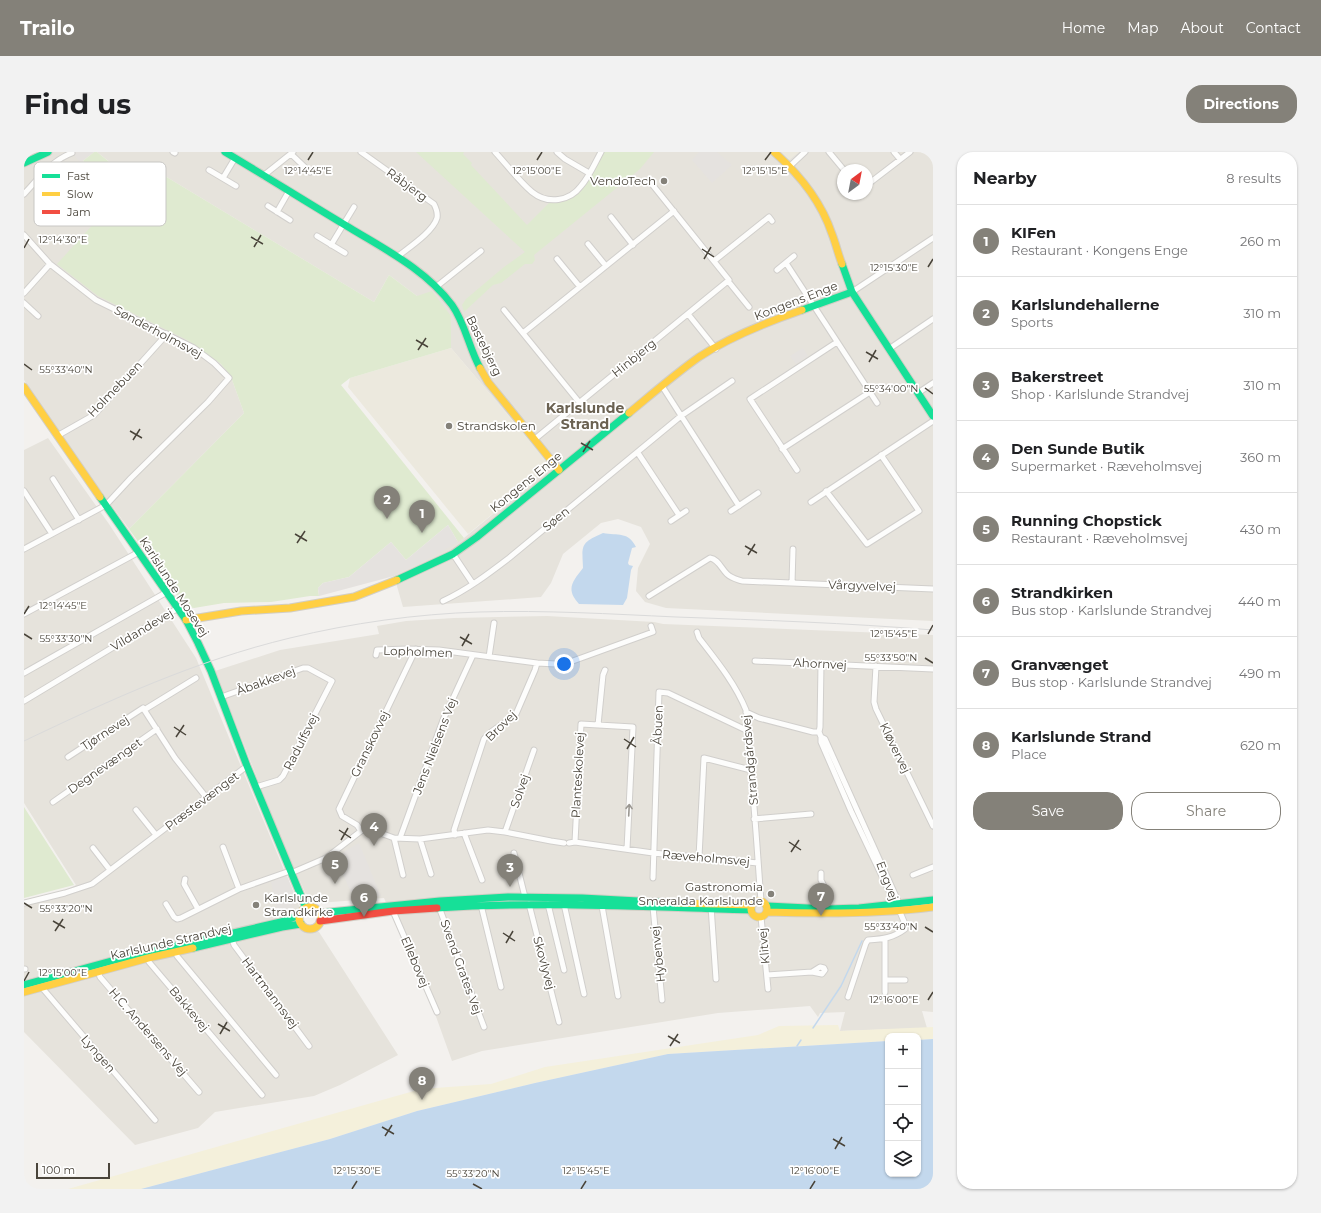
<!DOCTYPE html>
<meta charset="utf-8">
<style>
:root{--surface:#fff;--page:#f2f2f2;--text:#202124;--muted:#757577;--line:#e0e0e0;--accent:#848179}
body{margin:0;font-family:Montserrat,sans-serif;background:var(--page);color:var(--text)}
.controls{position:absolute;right:12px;bottom:12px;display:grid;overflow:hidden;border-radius:8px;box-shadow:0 1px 3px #0004}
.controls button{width:36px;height:36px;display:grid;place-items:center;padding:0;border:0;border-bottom:1px solid var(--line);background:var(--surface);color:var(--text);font:20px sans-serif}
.compass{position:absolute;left:813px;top:12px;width:36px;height:36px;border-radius:50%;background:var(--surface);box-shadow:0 1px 3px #0004;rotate:32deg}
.scale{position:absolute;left:12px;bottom:10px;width:74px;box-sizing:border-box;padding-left:4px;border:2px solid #49443a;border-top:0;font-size:11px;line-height:14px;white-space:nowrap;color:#49443a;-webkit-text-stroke:3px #fff;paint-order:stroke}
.you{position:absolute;left:540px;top:512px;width:14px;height:14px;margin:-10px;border:3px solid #fff;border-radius:50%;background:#1a73e8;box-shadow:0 0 0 6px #1a73e833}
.badge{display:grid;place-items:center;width:26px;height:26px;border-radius:50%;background:var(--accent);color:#fff;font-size:13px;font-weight:700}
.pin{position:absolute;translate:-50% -33px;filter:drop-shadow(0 1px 2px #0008)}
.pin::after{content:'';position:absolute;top:21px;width:14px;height:12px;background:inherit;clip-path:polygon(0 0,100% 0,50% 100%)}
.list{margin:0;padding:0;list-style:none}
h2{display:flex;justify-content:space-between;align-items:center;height:52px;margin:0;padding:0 16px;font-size:17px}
h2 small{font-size:13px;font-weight:400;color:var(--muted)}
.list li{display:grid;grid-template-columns:26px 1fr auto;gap:12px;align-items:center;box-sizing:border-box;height:72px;padding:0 16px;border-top:1px solid var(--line)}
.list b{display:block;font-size:15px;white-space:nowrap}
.list p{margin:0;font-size:13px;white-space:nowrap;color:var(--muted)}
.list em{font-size:13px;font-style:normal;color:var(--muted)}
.actions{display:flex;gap:8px;padding:12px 16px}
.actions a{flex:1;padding:9px 0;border:1px solid var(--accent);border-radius:16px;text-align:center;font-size:14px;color:var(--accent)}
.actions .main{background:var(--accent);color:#fff}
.icon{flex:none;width:22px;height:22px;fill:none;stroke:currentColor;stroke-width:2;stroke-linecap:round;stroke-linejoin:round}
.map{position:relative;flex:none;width:909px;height:1037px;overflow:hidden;border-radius:16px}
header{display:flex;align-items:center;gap:24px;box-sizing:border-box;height:56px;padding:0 20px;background:var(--accent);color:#fff}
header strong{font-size:19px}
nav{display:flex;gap:22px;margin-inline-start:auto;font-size:14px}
.intro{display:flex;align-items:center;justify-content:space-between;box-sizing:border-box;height:96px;padding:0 24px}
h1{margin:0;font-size:28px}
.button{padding:10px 18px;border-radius:16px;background:var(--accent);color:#fff;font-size:14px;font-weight:700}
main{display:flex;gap:24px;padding:0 24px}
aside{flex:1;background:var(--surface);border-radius:16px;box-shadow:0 1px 3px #0004}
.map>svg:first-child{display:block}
.residential{fill:#e6e3dc;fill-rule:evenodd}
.education{fill:#ece9de}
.green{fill:#dfead0}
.sand{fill:#f4f0db}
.parking{fill:#e5e2df}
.water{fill:#c3d8ed}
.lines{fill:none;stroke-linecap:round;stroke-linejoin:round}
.stream{stroke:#c3d8ed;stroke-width:1.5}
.street-casing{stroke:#d1cfcc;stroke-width:7}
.fast-casing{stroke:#d2cec5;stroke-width:9}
.slow-casing{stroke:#d2cec5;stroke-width:9}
.jam-casing{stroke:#d2cec5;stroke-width:9}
.street{stroke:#fdfdfc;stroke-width:5}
.fast{stroke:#16e098;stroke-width:7}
.slow{stroke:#ffcf43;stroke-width:7}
.jam{stroke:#f24e42;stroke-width:7}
.tram{stroke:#dadada;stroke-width:1}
.oneway{stroke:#9a9791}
.ticks{fill:none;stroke:#49443a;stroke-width:1.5}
.poi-dot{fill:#848179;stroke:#fff;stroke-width:1.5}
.labels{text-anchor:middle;stroke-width:3.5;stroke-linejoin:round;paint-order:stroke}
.poi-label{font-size:12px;fill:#49443a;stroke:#fff;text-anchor:end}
.street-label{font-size:12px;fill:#49443a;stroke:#fff}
.quarter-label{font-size:14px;font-weight:bold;fill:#6b6252;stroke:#fff}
.key{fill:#fff;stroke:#c8c7c4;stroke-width:1}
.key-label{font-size:11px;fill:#49443a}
.ticks-label{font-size:10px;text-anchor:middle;fill:#49443a;stroke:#fff;stroke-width:3.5;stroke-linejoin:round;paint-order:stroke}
</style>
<header>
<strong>Trailo</strong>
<nav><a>Home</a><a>Map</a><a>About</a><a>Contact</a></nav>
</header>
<div class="intro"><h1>Find us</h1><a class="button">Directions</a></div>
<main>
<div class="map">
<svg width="909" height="1037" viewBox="0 0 909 1037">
<rect width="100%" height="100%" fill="#f3f1ee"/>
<path class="residential" d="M0 0H70L59 9 94 45 83 56 163 188 197 212 207 225 220 261 105 377 38 286 0 228Z
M73 0H909V469L642 456 621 450 612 439 614 416 626 392 617 375 594 367 577 371 539 402 527 431 517 445 379 455 370 424 440 386 527 314 427 196V164L393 144 365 123 350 150 131 18 117 35ZM819 18H843V42H819Z
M24 286 85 372 172 506 275 754 276 770 295 780 374 903 316 933 290 944 191 960 174 976 111 993 0 880V749L42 738 52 733 0 651V298Z
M523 464 630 470 639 472 909 483V860L898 859 903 876 816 879 821 860 796 861 794 865 786 854 694 861 458 899 428 909 410 859 360 746 294 751 284 747 256 684 191 519 256 498 355 482 353 474 382 469 430 466Z"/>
<path class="education" d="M756 0H775L765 8Z
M427 196 527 314 444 382 324 235 326 226Z"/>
<path class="green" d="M70 0H73L116 35 131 18 350 150 365 123 393 144 408 139 427 164V196L326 226 317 233 440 386 434 390 424 373 382 408 367 390 325 425 299 431 294 436 295 444H286L247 450 200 451 170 456 161 454 105 377 220 261 207 225 197 212 163 188 74 144 33 112 94 45 59 9Z
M392 0H440L439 2 448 11 447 13 503 73 525 51 540 49 547 46 557 39 566 25 580 0H630L616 17 510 103 511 108 508 112H501L477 131 469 133 440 160 438 153 442 147 480 115 501 100Z
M0 655 50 733 0 746Z"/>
<path class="sand" d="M814 873 816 879 909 875V887L894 888V884H864V889L644 902 511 931 393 959 306 987 117 1037H44L397 937 467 932 521 915 734 883 755 874Z"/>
<path class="parking" d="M47 0H70L56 10Z
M675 0H693L708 13 688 31 668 8Z
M779 196 784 204 772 212 766 204Z
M424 373 434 390 404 407 370 424 295 444 294 436 299 431 325 425 367 390 382 408Z
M335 691 357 744H339L338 739 328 740 326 738 314 712V707L321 699Z
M263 724 274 751 269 753 270 756 258 759 257 757 253 758 247 730Z"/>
<path class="water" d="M579 381C594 384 604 379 612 395L608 396 604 411 605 413 609 414 607 418 603 446 599 453 555 452C541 437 549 429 559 416 558 393 556 391 579 381Z
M909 887V1037H117L306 987 393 959 511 931 644 902 864 889V1022H894V888Z"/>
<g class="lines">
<path class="stream" d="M789 876 817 834 838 789
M773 894 777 888"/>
<g class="street-casing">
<path id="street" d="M149 0 151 1
M337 0 410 52C412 56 414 61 413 66 409 80 384 96 373 105
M471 0C483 13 495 29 508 40 524 53 546 49 557 34 565 25 571 11 577 0
M533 0 541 7 565 21
M805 0 820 18
M870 0 876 7
M267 2 286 20
M766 14 781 0
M185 18 212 34
M239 24 269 0
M199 26 211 6
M843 33 886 0
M0 42C14 27 28 8 48 1
M244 54 266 68
M253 60 265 39
M587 65 609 93
M0 83 26 112 72 148 170 196 190 211 205 226 184 250 107 326 82 353 0 397
M293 84 321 101
M564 92 582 114
M307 93 330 55
M533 107 556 135
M690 109 745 65 748 69
M762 111 853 251
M753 118 770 104
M704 129 725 155
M412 135 457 99
M828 140 909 86
M0 141 26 112
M0 151 14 164
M480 158 555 250
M664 162 692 197
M499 181 650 59
M865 197 909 167
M638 234 715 354
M894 241 909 231
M33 284 70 263 143 182
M511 287 705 128 627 31
M758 297 846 240
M614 301 655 363
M773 318 726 247 813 190
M29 327 55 368
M0 339 28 382
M802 339 843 392 895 359 857 303
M787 350 909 269
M707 359 734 341
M647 369 662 359
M429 402 449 432
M768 431 769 397
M625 444 686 406C694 407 697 416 703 422 707 426 712 427 718 429L909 437
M419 449C443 438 464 422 485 406L657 264 708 229
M0 462 115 400
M673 480 675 486C692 508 711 531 722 558 724 563 723 583 724 591 730 643 733 696 737 749
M352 503 353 498 384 497 415 498 513 511 532 512 546 510 629 480 627 474
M465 505 470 471
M731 509 909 517
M852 514 850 550 852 557 909 674
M0 521 143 440
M197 545 279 516H284L308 529 259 624 255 628 232 635
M0 549 154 456
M120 558 172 526
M722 560 735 566 789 580H795L797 585 801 587 874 749V753
M574 573 579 523 581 518
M795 580 796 575 797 512
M797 585V590L827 659 866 741
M44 605 119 556 151 606 182 645
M29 650 133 577
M112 658 132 683
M730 667 787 662
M337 679 333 673 318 664 315 657 392 497
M481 680 510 598
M440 681 458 728
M431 683 430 678 460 587C468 576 482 572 492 562L511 518 513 511
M370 686 379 723
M376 686 419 568 449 503
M396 687 407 722
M551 690 557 572 609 575 603 697
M545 691 551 690 629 701 734 711
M199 695 215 737
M69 696 86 718
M490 701 501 745
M675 705 680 606 727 618
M267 721 302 706 337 679 343 677 348 678 370 686 396 687 464 678 481 680 527 689 540 691
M797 721V728L801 736 804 757
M889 723 909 715
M629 726 635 540 644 541 722 578
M161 727 160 732 174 757
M0 751 41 741 68 732 223 614
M142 752 150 765 153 767 157 766 215 737 266 719
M505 752 535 870
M524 752 540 818
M540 752 560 842
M457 753 477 835
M578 754 594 844
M687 754 692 827
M415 755 460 875
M629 755 638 848
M369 759 413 860
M737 765 744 837
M208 787 210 793 285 894
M861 787V840
M152 799 153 804 252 923
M124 806 125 810 238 943
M0 817H1
M74 819 76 825 175 940
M743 823 788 820 798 822 801 818 800 816 796 815 788 820
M861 828H881
M18 835 20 838 131 968
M824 845 842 791 844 788C859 787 869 786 881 777V772L876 760"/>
</g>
<g class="fast-casing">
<path id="fast" d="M201 0C243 25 284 51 326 76 362 98 402 118 428 153 441 171 445 196 456 216
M0 11 24 0
M818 112 828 140 909 264
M778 158 828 140
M76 345 162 468 174 491 187 519 223 614 282 756
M373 428 429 402 453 385 605 261
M743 754 804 757 835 756 909 748
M413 756C518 749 622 755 727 758
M296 761 416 749 484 745 558 746 652 751
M169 796 258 775 277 772
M0 833 91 808 257 770 276 763"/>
</g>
<g class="slow-casing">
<path id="slow" d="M750 0C776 23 797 49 808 82 812 92 814 102 818 112
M456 216 464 230 535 318
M0 235 76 345
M605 261C628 242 651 222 675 205 707 184 743 170 778 158
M162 468 217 459 266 456 330 445 373 428
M727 757a8 8 0 1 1 16 0a8 8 0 1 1-16 0Z
M652 751 728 753
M275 766a11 11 0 1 1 22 0a11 11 0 1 1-22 0Z
M743 760C799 762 854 762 909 755
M0 840 124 806 169 796"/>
</g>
<g class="jam-casing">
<path id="jam" d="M296 769 369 759 413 756"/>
</g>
<use href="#street" class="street"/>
<use href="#fast" class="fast"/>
<use href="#slow" class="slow"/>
<use href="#jam" class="jam"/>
<path class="tram" d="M0 589C88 547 171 509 266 486 328 471 392 462 455 460 521 458 587 462 652 465 738 468 823 471 909 478"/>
</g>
<defs><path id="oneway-shaft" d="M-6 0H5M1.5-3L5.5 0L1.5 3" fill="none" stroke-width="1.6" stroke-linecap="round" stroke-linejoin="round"/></defs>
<use class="oneway" href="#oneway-shaft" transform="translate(605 658) rotate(-87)"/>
<path class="ticks" d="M284 8 289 0M513 8 518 0M741 8 747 0M227 85 239 92M230 95 237 83M0 96 5 87M678 97 690 105M680 107 687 95M904 115 909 107M392 188 404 195M394 198 402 186M842 200 854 207M845 210 852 198M0 212 8 218M901 236 909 242M106 279 118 286M109 288 116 277M557 291 569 298M559 300 566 289M271 382 283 389M273 391 281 379M721 394 733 401M724 403 731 392M0 462 5 454M0 482 8 487M904 482 909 473M436 485 448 492M438 494 445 482M901 506 909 511M150 575 162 583M152 585 160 573M600 587 612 595M603 597 610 585M315 678 327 686M317 688 324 676M765 690 777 698M767 700 775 688M0 751 8 756M29 769 41 776M901 775 909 780M31 779 39 767M479 781 491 789M482 791 489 779M0 829 5 820M904 848 909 840M194 872 206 879M196 882 203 870M644 884 656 891M646 894 654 882M358 975 370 982M361 984 368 973M809 987 821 994M811 997 818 985M449 1032 458 1037M328 1037 333 1029M557 1037 562 1029M786 1037 791 1029"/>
<g class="poi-dot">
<circle cx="640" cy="29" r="4"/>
<circle cx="425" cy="274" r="4"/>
<circle cx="747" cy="742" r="4"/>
<circle cx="232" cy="753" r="4"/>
</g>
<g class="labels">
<g class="poi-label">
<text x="632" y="33">VendoTech</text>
<text x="433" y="278" text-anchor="start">Strandskolen</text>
<text x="739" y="739">Gastronomia<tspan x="739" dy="14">Smeralda Karlslunde</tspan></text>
<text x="240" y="750" text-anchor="start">Karlslunde<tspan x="240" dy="14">Strandkirke</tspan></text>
</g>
<g class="street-label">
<text transform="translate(383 33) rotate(36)" y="4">Råbjerg</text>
<text transform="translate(772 149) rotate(-21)" y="4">Kongens Enge</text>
<text transform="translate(134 180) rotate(28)" y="4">Sønderholmsvej</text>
<text transform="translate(460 194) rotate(64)" y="4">Bastebjerg</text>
<text transform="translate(610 206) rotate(-39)" y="4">Hinbjerg</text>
<text transform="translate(91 237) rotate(-46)" y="4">Holmebuen</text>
<text transform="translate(502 330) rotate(-39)" y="4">Kongens Enge</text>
<text transform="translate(532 367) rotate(-39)" y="4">Søen</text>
<text transform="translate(838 434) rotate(2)" y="4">Vårgyvelvej</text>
<text transform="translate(150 435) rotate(57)" y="4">Karlslunde Mosevej</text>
<text transform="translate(118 478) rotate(-31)" y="4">Vildandevej</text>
<text transform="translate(394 500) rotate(2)" y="4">Lopholmen</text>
<text transform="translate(796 512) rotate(3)" y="4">Ahornvej</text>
<text transform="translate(242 529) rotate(-20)" y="4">Åbakkevej</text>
<text transform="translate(634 573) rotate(-88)" y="4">Åbuen</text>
<text transform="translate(477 574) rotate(-44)" y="4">Brovej</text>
<text transform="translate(81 581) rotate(-33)" y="4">Tjørnevej</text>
<text transform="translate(277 590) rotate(-63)" y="4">Radulfsvej</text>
<text transform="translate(346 592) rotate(-64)" y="4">Granskovvej</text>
<text transform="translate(411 594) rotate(-69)" y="4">Jens Nielsens Vej</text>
<text transform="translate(871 596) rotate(64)" y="4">Kløvervej</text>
<text transform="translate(726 608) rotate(-95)" y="4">Strandgårdsvej</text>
<text transform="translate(81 614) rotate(-35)" y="4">Degnevænget</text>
<text transform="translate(554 623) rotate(-87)" y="4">Planteskolevej</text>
<text transform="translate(496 639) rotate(-71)" y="4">Solvej</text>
<text transform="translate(178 649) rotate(-37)" y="4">Præstevænget</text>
<text transform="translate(682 706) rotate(5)" y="4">Ræveholmsvej</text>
<text transform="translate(863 729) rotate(69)" y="4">Engvej</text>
<text transform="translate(147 790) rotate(-13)" y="4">Karlslunde Strandvej</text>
<text transform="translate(740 794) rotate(-95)" y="4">Klitvej</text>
<text transform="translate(634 802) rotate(-96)" y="4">Hybenvej</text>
<text transform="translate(391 810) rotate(67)" y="4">Ellebovej</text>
<text transform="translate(520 811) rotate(75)" y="4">Skovlyvej</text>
<text transform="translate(437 815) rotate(70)" y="4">Svend Grates Vej</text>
<text transform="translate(246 841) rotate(53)" y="4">Hartmannsvej</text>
<text transform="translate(165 857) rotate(50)" y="4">Bakkevej</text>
<text transform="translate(124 880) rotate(49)" y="4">H.C. Andersens Vej</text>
<text transform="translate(74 902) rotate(49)" y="4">Lyngen</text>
</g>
<g class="quarter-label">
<text x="561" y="261">Karlslunde<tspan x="561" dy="16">Strand</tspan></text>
</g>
</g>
<rect x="10" y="10" width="132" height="64" rx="6" class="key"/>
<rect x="18" y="22" width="18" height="4" fill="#16e098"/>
<rect x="18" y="40" width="18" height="4" fill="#ffcf43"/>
<rect x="18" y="58" width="18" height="4" fill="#f24e42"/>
<g class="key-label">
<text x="43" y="28">Fast</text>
<text x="43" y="46">Slow</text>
<text x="43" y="64">Jam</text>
</g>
<g class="ticks-label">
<text x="284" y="22">12°14'45"E</text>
<text x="513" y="22">12°15'00"E</text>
<text x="741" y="22">12°15'15"E</text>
<text x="39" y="91">12°14'30"E</text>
<text x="870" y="119">12°15'30"E</text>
<text x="42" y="221">55°33'40"N</text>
<text x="867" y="240">55°34'00"N</text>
<text x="39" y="457">12°14'45"E</text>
<text x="870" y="485">12°15'45"E</text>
<text x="42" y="490">55°33'30"N</text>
<text x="867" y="509">55°33'50"N</text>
<text x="42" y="760">55°33'20"N</text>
<text x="867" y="778">55°33'40"N</text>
<text x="39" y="824">12°15'00"E</text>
<text x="870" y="851">12°16'00"E</text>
<text x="333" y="1022">12°15'30"E</text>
<text x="562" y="1022">12°15'45"E</text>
<text x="791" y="1022">12°16'00"E</text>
<text x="449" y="1025">55°33'20"N</text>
</g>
</svg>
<div class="controls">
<button>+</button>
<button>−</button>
<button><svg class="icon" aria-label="locate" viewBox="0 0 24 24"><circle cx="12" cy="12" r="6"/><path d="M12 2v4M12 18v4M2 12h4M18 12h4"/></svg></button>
<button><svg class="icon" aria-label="layers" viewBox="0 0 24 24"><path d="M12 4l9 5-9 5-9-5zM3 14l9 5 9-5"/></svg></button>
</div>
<svg class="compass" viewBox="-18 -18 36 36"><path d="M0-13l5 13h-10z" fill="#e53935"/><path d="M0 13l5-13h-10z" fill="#757577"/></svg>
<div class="scale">100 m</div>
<div class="you"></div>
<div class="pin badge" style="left:398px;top:381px">1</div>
<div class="pin badge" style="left:363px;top:367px">2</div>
<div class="pin badge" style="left:486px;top:735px">3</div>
<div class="pin badge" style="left:350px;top:694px">4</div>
<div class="pin badge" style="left:311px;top:732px">5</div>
<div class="pin badge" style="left:340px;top:765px">6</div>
<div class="pin badge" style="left:797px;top:764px">7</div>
<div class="pin badge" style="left:398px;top:948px">8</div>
</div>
<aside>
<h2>Nearby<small>8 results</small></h2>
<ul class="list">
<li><span class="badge">1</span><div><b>KIFen</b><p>Restaurant · Kongens Enge</p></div><em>260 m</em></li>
<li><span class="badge">2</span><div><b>Karlslundehallerne</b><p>Sports</p></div><em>310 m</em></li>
<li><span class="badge">3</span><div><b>Bakerstreet</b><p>Shop · Karlslunde Strandvej</p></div><em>310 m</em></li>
<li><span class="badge">4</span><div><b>Den Sunde Butik</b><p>Supermarket · Ræveholmsvej</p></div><em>360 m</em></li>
<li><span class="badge">5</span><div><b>Running Chopstick</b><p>Restaurant · Ræveholmsvej</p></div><em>430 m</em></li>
<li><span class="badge">6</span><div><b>Strandkirken</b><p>Bus stop · Karlslunde Strandvej</p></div><em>440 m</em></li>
<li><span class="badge">7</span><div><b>Granvænget</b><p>Bus stop · Karlslunde Strandvej</p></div><em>490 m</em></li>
<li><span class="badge">8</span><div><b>Karlslunde Strand</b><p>Place</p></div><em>620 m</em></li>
</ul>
<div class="actions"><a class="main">Save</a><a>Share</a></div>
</aside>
</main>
